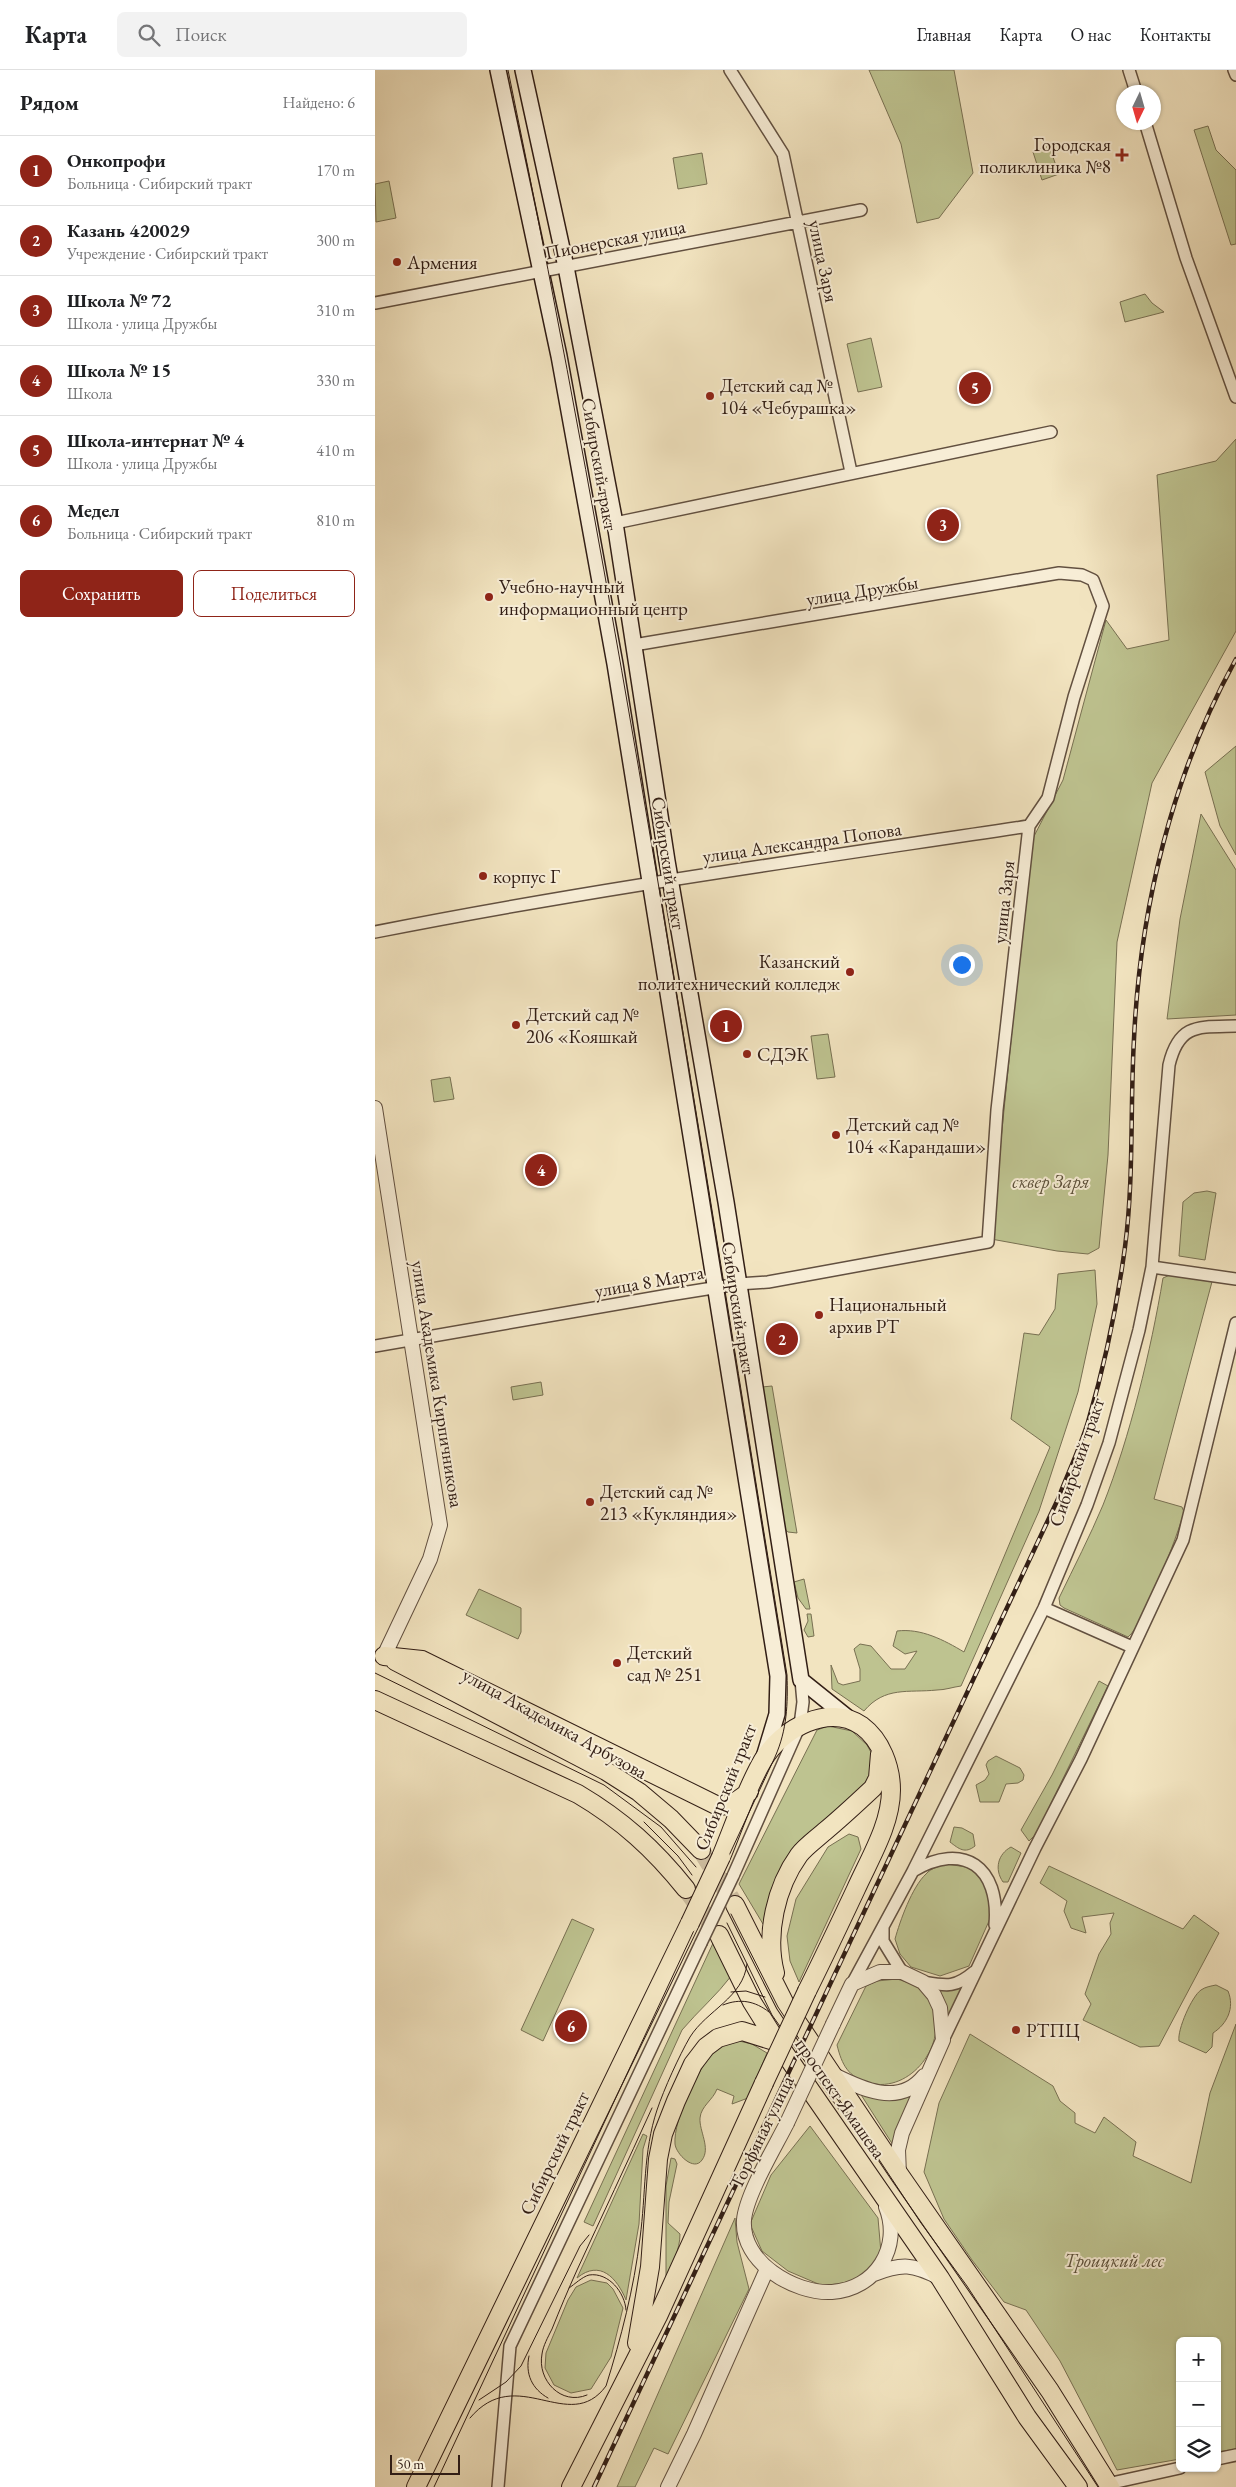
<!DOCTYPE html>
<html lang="ru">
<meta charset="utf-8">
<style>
:root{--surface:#fff;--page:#f2f2f2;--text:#202124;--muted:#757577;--line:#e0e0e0;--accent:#8f2418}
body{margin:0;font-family:"EB Garamond",serif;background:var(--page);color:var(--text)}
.controls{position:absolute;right:15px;bottom:15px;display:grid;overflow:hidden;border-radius:8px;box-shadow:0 1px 4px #0004}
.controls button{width:45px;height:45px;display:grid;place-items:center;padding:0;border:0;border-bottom:1px solid var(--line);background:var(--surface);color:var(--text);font:25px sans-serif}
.compass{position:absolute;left:741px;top:15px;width:45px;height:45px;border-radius:50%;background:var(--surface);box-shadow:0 1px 4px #0004;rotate:185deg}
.scale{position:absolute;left:15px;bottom:12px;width:70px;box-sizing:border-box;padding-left:5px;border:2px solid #321e15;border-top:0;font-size:14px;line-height:18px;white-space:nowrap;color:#321e15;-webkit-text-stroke:4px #f7edd6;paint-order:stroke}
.you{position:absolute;left:586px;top:894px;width:18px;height:18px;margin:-12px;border:4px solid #fff;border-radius:50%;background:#1a73e8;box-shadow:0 0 0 8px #1a73e833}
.badge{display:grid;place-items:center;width:32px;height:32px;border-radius:50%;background:var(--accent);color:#fff;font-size:16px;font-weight:700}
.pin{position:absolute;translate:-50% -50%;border:2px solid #fff;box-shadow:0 1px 5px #0006}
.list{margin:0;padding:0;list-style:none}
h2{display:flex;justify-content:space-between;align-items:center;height:65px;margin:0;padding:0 20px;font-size:21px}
h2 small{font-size:16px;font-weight:400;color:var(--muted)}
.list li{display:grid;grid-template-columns:32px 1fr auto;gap:15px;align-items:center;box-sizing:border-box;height:70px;padding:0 20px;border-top:1px solid var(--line)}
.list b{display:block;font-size:19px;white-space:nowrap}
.list p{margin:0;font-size:16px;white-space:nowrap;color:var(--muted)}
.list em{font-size:16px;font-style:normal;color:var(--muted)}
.actions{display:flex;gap:10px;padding:15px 20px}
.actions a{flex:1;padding:11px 0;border:1px solid var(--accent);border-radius:8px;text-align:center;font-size:18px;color:var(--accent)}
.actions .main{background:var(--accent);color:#fff}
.icon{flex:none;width:28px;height:28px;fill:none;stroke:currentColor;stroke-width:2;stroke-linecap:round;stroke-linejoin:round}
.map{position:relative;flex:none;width:861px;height:2417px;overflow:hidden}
header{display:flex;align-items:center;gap:30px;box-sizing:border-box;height:70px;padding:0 25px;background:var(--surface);border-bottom:1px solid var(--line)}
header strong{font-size:24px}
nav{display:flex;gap:28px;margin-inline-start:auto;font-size:18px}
.search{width:350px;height:45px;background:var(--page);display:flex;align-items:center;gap:12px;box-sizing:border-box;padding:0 18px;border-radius:8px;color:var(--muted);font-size:19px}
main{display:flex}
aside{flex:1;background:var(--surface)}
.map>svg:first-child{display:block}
.green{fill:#bec390;stroke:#787052}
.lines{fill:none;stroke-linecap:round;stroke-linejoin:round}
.primary-tunnel{stroke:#ccbc9e;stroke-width:18;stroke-dasharray:18 9;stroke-linecap:butt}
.minor-casing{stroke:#625040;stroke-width:14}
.tertiary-casing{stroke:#625040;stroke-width:16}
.secondary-casing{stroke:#321e15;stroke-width:18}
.primary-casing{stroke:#321e15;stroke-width:20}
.minor{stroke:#f7edd6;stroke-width:11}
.tertiary{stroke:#f7edd6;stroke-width:14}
.secondary{stroke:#f7edd6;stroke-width:15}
.primary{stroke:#f2e4c0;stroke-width:18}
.tram{stroke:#321e15;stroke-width:1}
.rail-casing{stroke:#321e15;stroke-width:4.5}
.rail{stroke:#f7edd6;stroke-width:2.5;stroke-dasharray:8;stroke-linecap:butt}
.minor-bridge-casing{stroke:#625040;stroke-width:14;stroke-linecap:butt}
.tertiary-bridge-casing{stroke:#625040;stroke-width:16;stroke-linecap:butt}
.primary-bridge-casing{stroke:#321e15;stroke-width:20;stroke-linecap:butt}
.minor-bridge{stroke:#f7edd6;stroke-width:11}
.tertiary-bridge{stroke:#f7edd6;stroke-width:14}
.primary-bridge{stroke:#f2e4c0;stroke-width:18}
.poi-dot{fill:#8f2418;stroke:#f7edd6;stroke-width:2}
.labels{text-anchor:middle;stroke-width:4;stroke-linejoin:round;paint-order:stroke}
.poi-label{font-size:19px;fill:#321e15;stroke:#f7edd6;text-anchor:start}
.street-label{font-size:19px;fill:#321e15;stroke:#f7edd6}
.park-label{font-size:19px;font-style:italic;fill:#5c503a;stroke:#f7edd6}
</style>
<header>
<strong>Карта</strong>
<div class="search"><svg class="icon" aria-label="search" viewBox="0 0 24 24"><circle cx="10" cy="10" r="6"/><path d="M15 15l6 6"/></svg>Поиск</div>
<nav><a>Главная</a><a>Карта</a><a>О нас</a><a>Контакты</a></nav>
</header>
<main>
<aside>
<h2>Рядом<small>Найдено: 6</small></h2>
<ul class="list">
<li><span class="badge">1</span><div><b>Онкопрофи</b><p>Больница · Сибирский тракт</p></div><em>170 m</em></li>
<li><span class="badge">2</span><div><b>Казань 420029</b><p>Учреждение · Сибирский тракт</p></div><em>300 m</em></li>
<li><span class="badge">3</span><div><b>Школа № 72</b><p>Школа · улица Дружбы</p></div><em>310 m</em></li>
<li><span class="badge">4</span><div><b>Школа № 15</b><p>Школа</p></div><em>330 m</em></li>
<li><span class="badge">5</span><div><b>Школа-интернат № 4</b><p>Школа · улица Дружбы</p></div><em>410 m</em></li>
<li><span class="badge">6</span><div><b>Медел</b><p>Больница · Сибирский тракт</p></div><em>810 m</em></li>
</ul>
<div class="actions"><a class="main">Сохранить</a><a>Поделиться</a></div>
</aside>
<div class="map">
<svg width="861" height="2417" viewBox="0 0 861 2417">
<rect width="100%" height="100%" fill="#f2e4c0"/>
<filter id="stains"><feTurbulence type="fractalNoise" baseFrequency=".004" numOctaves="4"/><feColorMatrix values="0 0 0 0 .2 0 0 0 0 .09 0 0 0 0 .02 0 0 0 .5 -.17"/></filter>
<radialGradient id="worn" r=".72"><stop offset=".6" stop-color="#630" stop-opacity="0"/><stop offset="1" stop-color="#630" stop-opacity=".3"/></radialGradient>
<path class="green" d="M494 0H579L598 103 564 148 542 153 526 74Z
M833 56 841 80 861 100V174L856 175 819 60Z
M674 76 684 104 667 110 658 82Z
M327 83 332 114 303 119 298 88Z
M14 111 21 148 1 152 0 114Z
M770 224 777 233 789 242 750 252 745 232Z
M496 268 507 317 483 322 472 274Z
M861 369V561L777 713 742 872 733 1085 724 1178 713 1184 682 1181 616 1169 656 772 688 710 731 550 752 579 794 570 782 405 841 391Z
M861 676V785L845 756 830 702Z
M826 744 861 800V945L792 949 805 849Z
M453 964 460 1007 442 1009 436 966Z
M75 1007 79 1029 59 1032 56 1010Z
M832 1121 841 1123 830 1190 804 1186 808 1132 819 1123Z
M720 1200 722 1234 703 1322 664 1441 586 1616C578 1617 570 1620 562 1620 533 1623 510 1616 489 1641L457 1619 456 1595 463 1613 468 1615 485 1611V1599L479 1579 485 1574 496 1576 516 1599H530L542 1581 530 1584 518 1576 522 1561C546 1558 569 1570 589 1582L675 1377 636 1349 649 1263 664 1265 680 1239 683 1204Z
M797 1204 838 1208 779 1429 807 1437 809 1442C803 1464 769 1555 753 1567L689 1538 685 1535 684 1528C699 1497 715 1466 728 1435 755 1367 776 1280 788 1208Z
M166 1312 168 1325 138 1330 136 1317Z
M397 1316 422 1463 413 1462 409 1459 387 1317Z
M429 1509 435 1539H431L423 1528 419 1512Z
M104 1519 146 1538V1562L143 1569 91 1545Z
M432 1544H436L439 1566 433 1567 429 1560 433 1551Z
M724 1611 733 1616 661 1764 654 1771 646 1760 677 1705Z
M453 1656 477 1661 492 1675 499 1688 495 1714 409 1791 388 1854 364 1814 442 1660Z
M621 1686 645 1698 649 1705 648 1710 643 1713 631 1714 624 1732H605L601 1715 610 1710 614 1704 611 1695 613 1691Z
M579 1757 587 1758 598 1764 600 1776C590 1784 584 1779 575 1772Z
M474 1764 483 1767 486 1779 424 1912 415 1891 412 1866 421 1829 453 1777Z
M636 1777 646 1783 633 1812H628C619 1799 623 1784 636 1777Z
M572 1794 591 1797 607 1806 618 1842 594 1896 565 1906 536 1897 525 1884 520 1869C525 1851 537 1817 551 1804 556 1798 565 1796 572 1794Z
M674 1796 808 1859 819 1845 844 1863 784 1976 765 1977 708 1950 716 1934 710 1924 724 1884 736 1864 735 1853 739 1843 707 1847 711 1863 696 1858 689 1841 692 1831 665 1813Z
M197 1849 219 1859 168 1971 146 1960Z
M339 1871 357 1905C342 1925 323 1941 307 1960L218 2156 209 2152Z
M522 1909C532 1912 541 1915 549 1922 553 1925 554 1930 557 1935 574 1973 536 2024 494 2013 473 2007 467 1995 462 1975L491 1916 502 1911Z
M841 1915 853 1921C860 1938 852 1954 838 1963L837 1977 831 1983 804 1971C802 1960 817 1926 826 1920 830 1917 836 1916 841 1915Z
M588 1918 573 1948 568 1927 562 1919 573 1921Z
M861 1954V2379L842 2382V2271H805V2389L742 2400 685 2291 651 2240 629 2232 597 2190 569 2149 549 2102 564 2033 595 1964 678 2016 685 2031 700 2043V2053L720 2063 729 2047 761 2072 758 2086 816 2113 835 2023Z
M364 1971 377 1974 392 1983 373 2028 357 2034 359 2026 342 2019C338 2030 326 2036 325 2048 324 2061 336 2078 327 2090 319 2102 301 2084 300 2074 298 2050 324 1994 343 1978 349 1973 356 1972 364 1971Z
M543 2017 518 2075 483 2020Z
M435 2056 503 2148 506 2183 496 2199 479 2211 448 2216 413 2201 387 2181 375 2154 396 2105Z
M268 2064 272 2066 268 2079 264 2154 251 2230C242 2208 225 2189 202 2208Z
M296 2088 300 2089 302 2094 294 2132 293 2153 305 2164C305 2180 297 2194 291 2208V2116Z
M360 2148 362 2172 374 2219 293 2384 279 2378 260 2417H242Z
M216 2210 232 2213 238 2219 248 2238 236 2287 216 2319 196 2323 179 2315 170 2298 171 2283 193 2230 201 2217Z"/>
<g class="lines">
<path class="primary-tunnel" d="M326 1780 360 1835
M311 1819 344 1865"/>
<g class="minor-casing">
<path id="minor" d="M355 0 408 84 476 402
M754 0 761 22
M859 0 861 5
M770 52 811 188 861 327
M0 233 486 140
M240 453 676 362
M0 862C217 819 435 789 654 756
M777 1197 861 1209
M0 1276 294 1225 363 1214 393 1212 613 1172 622 1040 654 756 673 728 699 627 728 536 718 510 707 505 684 503 259 575
M669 1538 757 1577
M538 1801C589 1771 625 1797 620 1855
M358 1806 425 1655 428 1632 426 1610
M508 1857V1871L527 1902
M548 1912C572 1916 580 1918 599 1902
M477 1914 538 1801 669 1538 712 1435 734 1373 764 1260 777 1197 794 995C804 953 824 957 861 956
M568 1970 660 1778 706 1689 808 1470 861 1253
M842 2389 861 2385
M732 2414 805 2398
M123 2417 135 2276 326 1873"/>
</g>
<g class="tertiary-casing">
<path id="tertiary" d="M0 1038 65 1455 55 1489 9 1586
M458 1954 477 1914 505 1902H527L548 1912 559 1925 565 1938 568 1970 527 2063 523 2080 524 2104
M457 2004C485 2018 524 2038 549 2006
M412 2053C400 2077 371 2125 369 2150 366 2192 419 2224 457 2222 501 2219 527 2177 511 2137
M499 2204C527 2193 538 2194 565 2208
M293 2417 319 2364 392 2199"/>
</g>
<g class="secondary-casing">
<path id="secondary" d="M123 0 184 286 240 594 403 1606 402 1644 389 1687
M148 0 191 197 240 453 292 791 351 1132 426 1610 472 1647"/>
</g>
<g class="primary-casing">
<path id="primary" d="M9 1586 47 1590 341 1735C355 1738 363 1730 374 1722
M20 1591 231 1701 264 1722 296 1749 326 1780
M0 1630 203 1724C247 1750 279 1779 311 1819
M346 1787C359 1756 371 1719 388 1690 407 1658 454 1633 487 1656 506 1670 516 1697 516 1720 516 1754 495 1788 481 1819 465 1853 449 1887 432 1921
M360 1835 410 1934 524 2104 675 2321 735 2417
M344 1865 377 1932 402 1972 565 2208 652 2347 703 2417
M400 1903C390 1864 401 1817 424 1785 430 1777 441 1769 449 1762 466 1748 482 1733 498 1718L503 1708 505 1684
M262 2273 275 2197 283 2089 288 2064 301 2031 318 1994 331 1977 343 1968 367 1961 402 1972
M41 2417 315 1853
M196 2417 283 2246 389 2013"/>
</g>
<use href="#minor" class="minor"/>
<use href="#tertiary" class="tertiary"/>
<use href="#secondary" class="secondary"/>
<use href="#primary" class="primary"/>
<path class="tram" d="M0 1603 229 1715 286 1757 321 1797
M269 1752 303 1786 317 1805
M356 1844 403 1937 546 2153 592 2216 723 2417
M352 1853 397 1945 465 2041
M356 1922 371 1921 390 1927
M348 1935C365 1928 380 1931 394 1942
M194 2218C200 2214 207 2207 214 2205 234 2202 250 2223 251 2240
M154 2286C150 2304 157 2319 173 2328
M212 2325C186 2336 162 2310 167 2284 168 2276 173 2267 177 2259 185 2239 193 2220 202 2200 227 2146 252 2093 277 2038
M104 2330 131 2312 146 2296 205 2176 214 2165
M95 2348C142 2292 194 2366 231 2316 246 2268 259 2218 265 2168 271 2124 268 2082 282 2040 289 2019 304 1986 315 1967 332 1940 368 1928 372 1894
M59 2417 400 1687C412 1660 413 1634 412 1605 325 1069 243 532 133 0"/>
<g class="rail-casing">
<path id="rail" d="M219 2417 683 1429C693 1403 705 1378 713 1352 730 1294 742 1236 750 1177 759 1109 755 1038 759 969 765 838 797 705 861 589"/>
</g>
<use href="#rail" class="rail"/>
<g class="minor-bridge-casing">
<path id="minor-bridge" d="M326 1873 358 1806"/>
</g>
<g class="tertiary-bridge-casing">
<path id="tertiary-bridge" d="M412 2053 458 1954"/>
</g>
<g class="primary-bridge-casing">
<path id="primary-bridge" d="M315 1853 346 1787
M389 2013 432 1921"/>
</g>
<use href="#minor-bridge" class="minor-bridge"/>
<use href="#tertiary-bridge" class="tertiary-bridge"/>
<use href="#primary-bridge" class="primary-bridge"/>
</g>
<g class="poi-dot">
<path d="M744.5 77.5h5v5h5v5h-5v5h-5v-5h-5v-5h5z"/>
<circle cx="22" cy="192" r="5"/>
<circle cx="335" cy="326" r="5"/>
<circle cx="114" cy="527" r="5"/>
<circle cx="108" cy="806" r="5"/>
<circle cx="475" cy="902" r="5"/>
<circle cx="141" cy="955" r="5"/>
<circle cx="372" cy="984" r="5"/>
<circle cx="461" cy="1065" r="5"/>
<circle cx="444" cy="1245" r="5"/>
<circle cx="215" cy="1432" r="5"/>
<circle cx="242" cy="1593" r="5"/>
<circle cx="641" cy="1960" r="5"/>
</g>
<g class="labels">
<g class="poi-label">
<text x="736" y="81" text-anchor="end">Городская<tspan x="736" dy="22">поликлиника №8</tspan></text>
<text x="32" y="199">Армения</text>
<text x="345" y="322">Детский сад №<tspan x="345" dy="22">104 «Чебурашка»</tspan></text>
<text x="124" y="523">Учебно-научный<tspan x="124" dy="22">информационный центр</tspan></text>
<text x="118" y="813">корпус Г</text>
<text x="465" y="898" text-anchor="end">Казанский<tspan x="465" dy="22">политехнический колледж</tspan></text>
<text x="151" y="951">Детский сад №<tspan x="151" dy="22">206 «Кояшкай</tspan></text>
<text x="382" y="991">СДЭК</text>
<text x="471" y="1061">Детский сад №<tspan x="471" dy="22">104 «Карандаши»</tspan></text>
<text x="454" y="1241">Национальный<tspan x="454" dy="22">архив РТ</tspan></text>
<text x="225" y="1428">Детский сад №<tspan x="225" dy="22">213 «Кукляндия»</tspan></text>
<text x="252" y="1589">Детский<tspan x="252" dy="22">сад № 251</tspan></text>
<text x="651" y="1967">РТПЦ</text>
</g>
<g class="street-label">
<text transform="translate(240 169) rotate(-11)" y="7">Пионерская улица</text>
<text transform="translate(449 191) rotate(78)" y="7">улица Заря</text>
<text transform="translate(225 394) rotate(80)" y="7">Сибирский тракт</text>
<text transform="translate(487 520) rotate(-9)" y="7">улица Дружбы</text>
<text transform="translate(427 772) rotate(-8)" y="7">улица Александра Попова</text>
<text transform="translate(294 793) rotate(81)" y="7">Сибирский тракт</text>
<text transform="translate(628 832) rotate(-84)" y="7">улица Заря</text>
<text transform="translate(274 1211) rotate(-10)" y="7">улица 8 Марта</text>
<text transform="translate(364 1238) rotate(81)" y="7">Сибирский тракт</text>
<text transform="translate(63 1314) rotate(81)" y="7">улица Академика Кирпичникова</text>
<text transform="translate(701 1392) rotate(-71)" y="7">Сибирский тракт</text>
<text transform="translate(180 1653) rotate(29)" y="7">улица Академика Арбузова</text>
<text transform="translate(350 1717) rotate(-68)" y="7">Сибирский тракт</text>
<text transform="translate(466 2028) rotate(55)" y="7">проспект Ямашева</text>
<text transform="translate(386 2062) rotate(-64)" y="7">Торфяная улица</text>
<text transform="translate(179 2083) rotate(-64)" y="7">Сибирский тракт</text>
</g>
<g class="park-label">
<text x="676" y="1118">сквер Заря</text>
<text x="739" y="2197">Троицкий лес</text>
</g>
</g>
<rect width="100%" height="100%" filter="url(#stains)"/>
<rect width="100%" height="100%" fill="url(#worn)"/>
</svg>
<div class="controls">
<button>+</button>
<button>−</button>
<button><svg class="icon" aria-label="layers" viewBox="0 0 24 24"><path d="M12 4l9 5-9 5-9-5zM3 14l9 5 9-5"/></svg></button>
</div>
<svg class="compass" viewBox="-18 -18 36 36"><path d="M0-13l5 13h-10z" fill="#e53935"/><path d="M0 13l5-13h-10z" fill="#757577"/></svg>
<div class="scale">50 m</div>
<div class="you"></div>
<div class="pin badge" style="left:351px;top:956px">1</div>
<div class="pin badge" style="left:407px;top:1269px">2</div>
<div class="pin badge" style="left:568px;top:455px">3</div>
<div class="pin badge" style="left:166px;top:1100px">4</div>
<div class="pin badge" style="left:600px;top:318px">5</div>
<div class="pin badge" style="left:196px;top:1956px">6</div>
</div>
</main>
